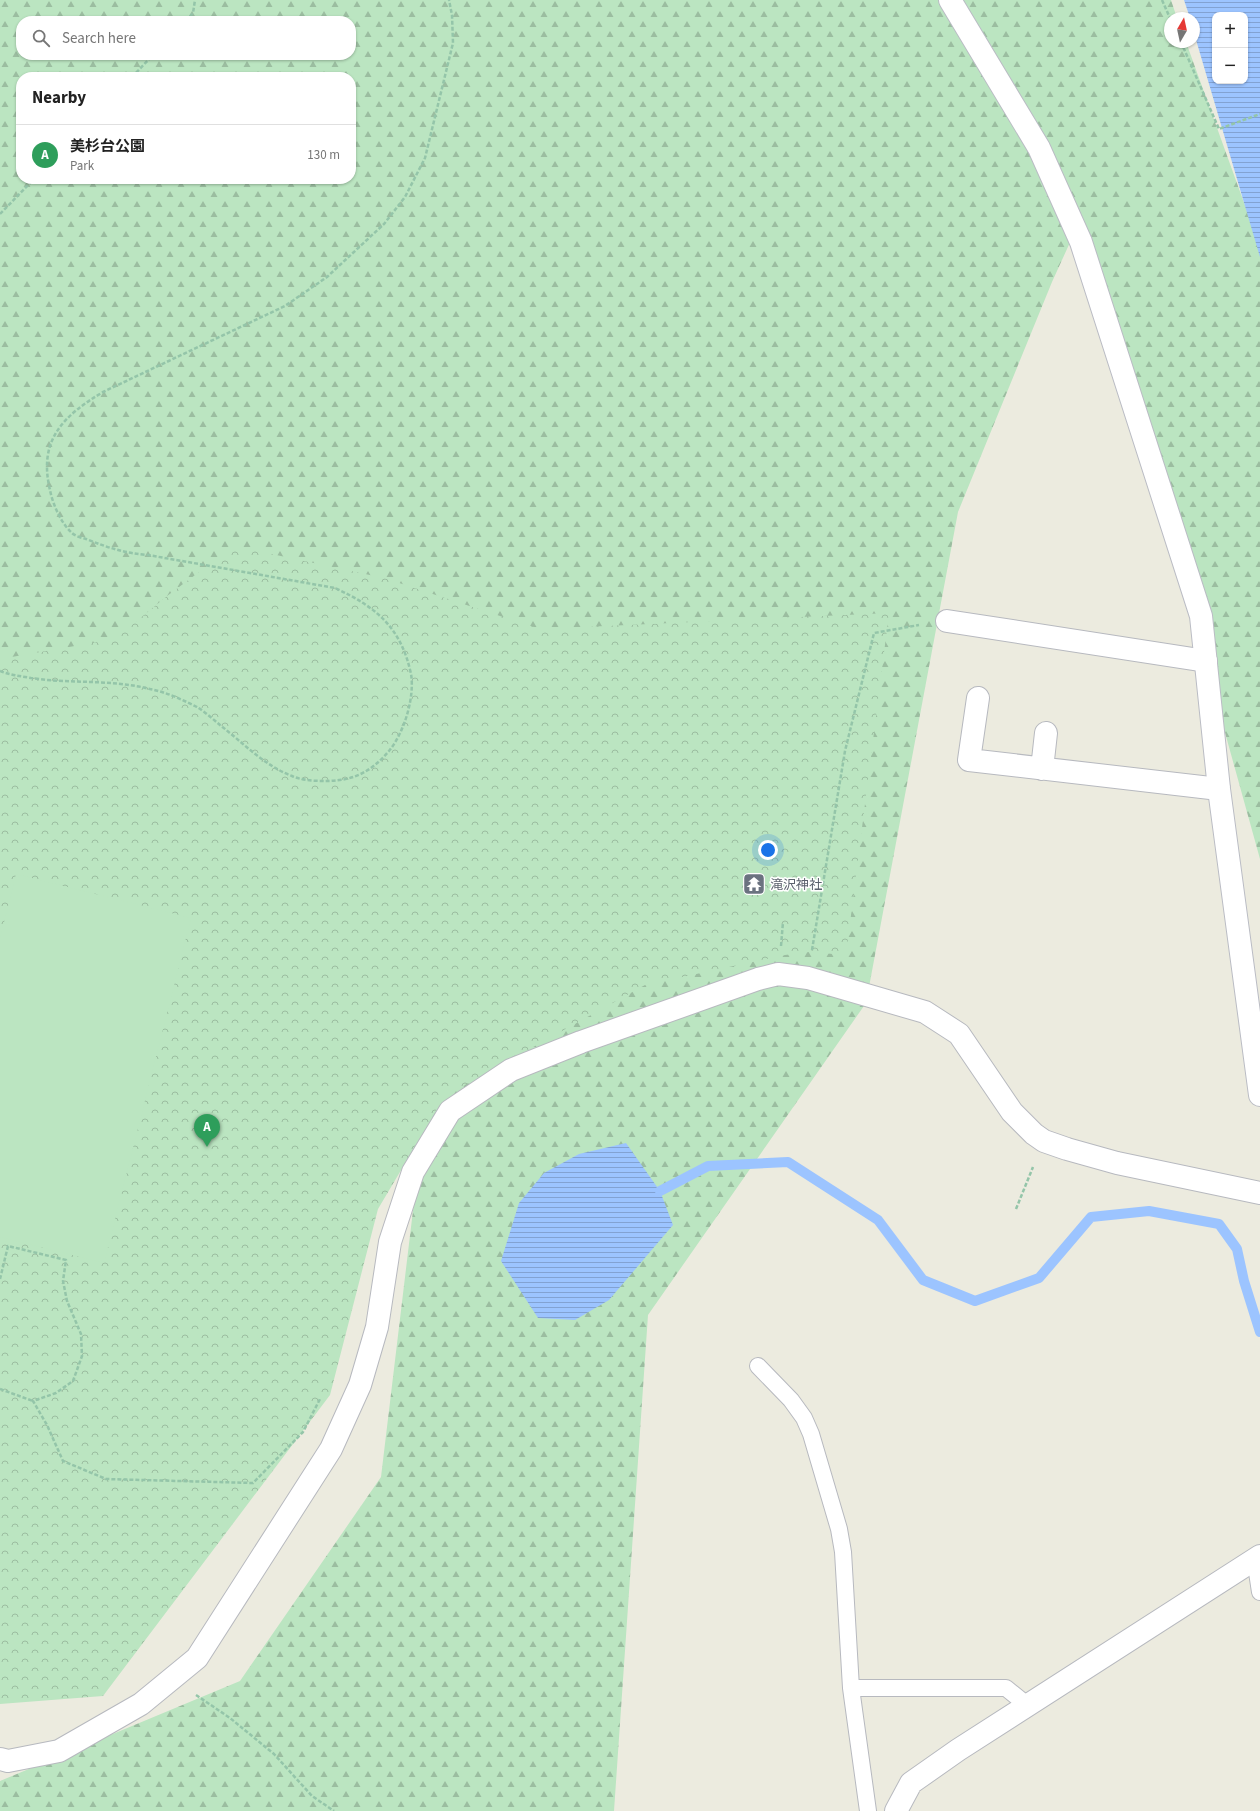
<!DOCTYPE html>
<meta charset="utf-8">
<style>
:root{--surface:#fff;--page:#f2f2f2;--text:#222;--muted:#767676;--line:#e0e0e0;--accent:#eb5426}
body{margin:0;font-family:"Source Sans 3","Noto Sans JP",sans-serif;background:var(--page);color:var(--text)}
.controls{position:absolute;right:12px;top:12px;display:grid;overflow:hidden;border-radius:8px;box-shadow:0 1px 3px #0004}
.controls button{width:36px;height:36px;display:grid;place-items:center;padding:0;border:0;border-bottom:1px solid var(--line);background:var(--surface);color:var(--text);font:20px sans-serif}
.compass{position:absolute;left:1164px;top:12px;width:36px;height:36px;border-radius:50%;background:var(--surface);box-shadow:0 1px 3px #0004;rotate:9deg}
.you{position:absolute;left:768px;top:850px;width:14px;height:14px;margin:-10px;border:3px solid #fff;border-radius:50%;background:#1a73e8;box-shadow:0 0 0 6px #1a73e833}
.badge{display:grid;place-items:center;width:26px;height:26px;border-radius:50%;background:var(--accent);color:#fff;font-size:13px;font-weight:700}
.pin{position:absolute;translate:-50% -33px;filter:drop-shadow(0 1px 2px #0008)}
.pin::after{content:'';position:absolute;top:21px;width:14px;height:12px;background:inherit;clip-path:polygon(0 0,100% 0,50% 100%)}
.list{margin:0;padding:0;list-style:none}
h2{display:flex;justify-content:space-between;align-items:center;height:52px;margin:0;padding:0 16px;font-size:17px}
h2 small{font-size:13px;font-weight:400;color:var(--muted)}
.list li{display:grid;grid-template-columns:26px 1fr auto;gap:12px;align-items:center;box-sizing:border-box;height:60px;padding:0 16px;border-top:1px solid var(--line)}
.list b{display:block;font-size:15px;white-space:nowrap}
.list p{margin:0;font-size:13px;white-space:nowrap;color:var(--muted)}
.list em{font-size:13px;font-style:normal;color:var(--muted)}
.icon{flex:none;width:22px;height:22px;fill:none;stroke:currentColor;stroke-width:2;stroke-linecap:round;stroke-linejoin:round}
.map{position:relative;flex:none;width:1260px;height:1811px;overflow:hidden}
.search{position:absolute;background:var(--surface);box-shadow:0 1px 3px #0004;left:16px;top:16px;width:340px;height:44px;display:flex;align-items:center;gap:10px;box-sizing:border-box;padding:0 14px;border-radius:16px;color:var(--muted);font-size:15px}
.panel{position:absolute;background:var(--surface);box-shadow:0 1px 3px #0004;left:16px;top:72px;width:340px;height:112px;border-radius:16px}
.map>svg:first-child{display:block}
.forest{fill:url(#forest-firs);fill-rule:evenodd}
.park{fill:url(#park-crowns)}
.pitch{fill:#bbe5c1}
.water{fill:url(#water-rules);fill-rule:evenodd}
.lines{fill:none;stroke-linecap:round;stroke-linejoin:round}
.stream{stroke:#9cc4ff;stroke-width:10}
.lane-casing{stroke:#b7b9bf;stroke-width:18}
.street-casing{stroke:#b7b9bf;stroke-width:24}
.secondary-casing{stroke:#babcc4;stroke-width:24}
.path{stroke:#94c5a9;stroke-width:2.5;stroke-dasharray:4 2;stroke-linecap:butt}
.lane{stroke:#fff;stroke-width:16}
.street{stroke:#fff;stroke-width:22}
.secondary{stroke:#fff;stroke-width:22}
.labels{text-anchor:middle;stroke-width:3;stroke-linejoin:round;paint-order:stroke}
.worship-label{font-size:13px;fill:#5b616d;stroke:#fff;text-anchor:start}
</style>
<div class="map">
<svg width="1260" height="1811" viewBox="0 0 1260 1811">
<defs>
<pattern id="forest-firs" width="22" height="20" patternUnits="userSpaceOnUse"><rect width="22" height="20" fill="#bbe5c1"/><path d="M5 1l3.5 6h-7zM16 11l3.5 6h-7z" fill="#9bbda0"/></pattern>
<pattern id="park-crowns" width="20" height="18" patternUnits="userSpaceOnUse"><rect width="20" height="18" fill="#bbe5c1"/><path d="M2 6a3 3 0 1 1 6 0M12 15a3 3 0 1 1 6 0" fill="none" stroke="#9bbda0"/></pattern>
<pattern id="water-rules" width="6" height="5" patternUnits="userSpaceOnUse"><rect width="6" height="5" fill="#9cc4ff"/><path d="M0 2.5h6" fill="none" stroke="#82a2d2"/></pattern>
</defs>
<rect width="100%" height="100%" fill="#ecebdf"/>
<path class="forest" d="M0 0H1171L1177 18H1170V42H1186L1260 247V859L1082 216 1052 282 958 512 866 1003 648 1315 614 1811H0V1781L240 1681 381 1477 439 994 0 833ZM21 21H351V55H21ZM21 77H351V179H21Z"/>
<path class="park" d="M234 546 384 578 540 629 889 613 846 955 809 952 785 955 645 985 445 1096 378 1209 330 1395 103 1696 0 1704V659L115 639 167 596Z"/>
<path class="pitch" d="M16 874 191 918 104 1263 0 1237V939Z"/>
<path class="water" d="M1184 0H1260V257L1194 33V18H1190ZM1215 15H1245V81H1215Z
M626 1143 660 1191 673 1225 609 1300 575 1320 538 1318 501 1261 519 1203 544 1173 579 1154Z"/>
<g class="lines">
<path class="stream" d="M660 1191 708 1166 788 1162 878 1220 923 1280 975 1301 1039 1278 1091 1217 1149 1211 1219 1224 1237 1249 1244 1281 1260 1332"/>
<g class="lane-casing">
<path id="lane" d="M758 1366 791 1400 804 1418 811 1434 839 1529 843 1552 851 1688 868 1811
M1255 1559 1260 1592
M851 1688H1006L1027 1705"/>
</g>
<g class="street-casing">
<path id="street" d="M947 621 1206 661
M978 698 969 760 1219 789
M1042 769 1046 733
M0 1759 8 1761 59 1751 141 1704 197 1658 331 1449 360 1385 377 1327 390 1242 413 1172 450 1111 511 1070 581 1042 758 979 778 974 808 978 925 1012 959 1034 1012 1112 1034 1134 1044 1141 1067 1149 1117 1163 1260 1193
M896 1811 911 1783 958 1750 1260 1556"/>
</g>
<g class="secondary-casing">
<path id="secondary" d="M950 0 1039 148 1081 242 1201 616 1219 789 1260 1095"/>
</g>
<path class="path" d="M1162 0 1170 18
M186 21 193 13 195 0
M1181 42 1219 129 1260 114
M132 77 153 55
M0 214 34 179
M0 671C10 675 20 676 31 678 70 684 111 679 150 689 166 692 183 700 197 707 205 712 213 719 220 725 242 742 265 766 292 776 303 781 317 781 329 781 355 780 372 771 389 751 404 733 415 697 411 674 401 627 376 607 335 588L148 555C124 553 109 548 86 539 82 538 75 536 72 533 61 523 53 505 50 490 38 440 63 416 103 392L285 306 327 277 384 224 405 197 425 158 453 43 452 15 449 0
M781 946 783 922
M812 950 845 751 874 633 919 625
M1016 1209 1033 1167
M0 1279 8 1246 66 1260 63 1281 67 1301 81 1334 82 1356 73 1381 56 1393 33 1401 47 1425 63 1461 106 1479 253 1483 303 1432 320 1399
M0 1389 33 1401
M196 1695 230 1718 274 1754 312 1796 334 1811"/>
<use href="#lane" class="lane"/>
<use href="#street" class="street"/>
<use href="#secondary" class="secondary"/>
</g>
<defs>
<g id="temple-square" transform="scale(1.15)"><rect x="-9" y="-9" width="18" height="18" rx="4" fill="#6b7280" stroke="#fff"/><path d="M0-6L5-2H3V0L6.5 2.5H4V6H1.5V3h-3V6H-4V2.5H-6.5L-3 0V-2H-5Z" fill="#fff"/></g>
</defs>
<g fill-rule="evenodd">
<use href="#temple-square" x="754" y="884"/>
</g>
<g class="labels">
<g class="worship-label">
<text x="770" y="889">滝沢神社</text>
</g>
</g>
</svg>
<div class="controls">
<button>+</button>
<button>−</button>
</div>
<svg class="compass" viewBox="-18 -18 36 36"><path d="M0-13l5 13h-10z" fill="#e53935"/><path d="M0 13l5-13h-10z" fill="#767676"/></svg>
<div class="you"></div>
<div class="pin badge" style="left:207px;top:1147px;background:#2e9e5b">A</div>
<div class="search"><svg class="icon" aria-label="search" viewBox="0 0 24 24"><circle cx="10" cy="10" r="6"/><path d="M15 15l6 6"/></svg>Search here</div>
<section class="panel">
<h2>Nearby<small></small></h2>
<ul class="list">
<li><span class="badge" style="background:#2e9e5b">A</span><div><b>美杉台公園</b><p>Park</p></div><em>130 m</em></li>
</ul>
</section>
</div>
